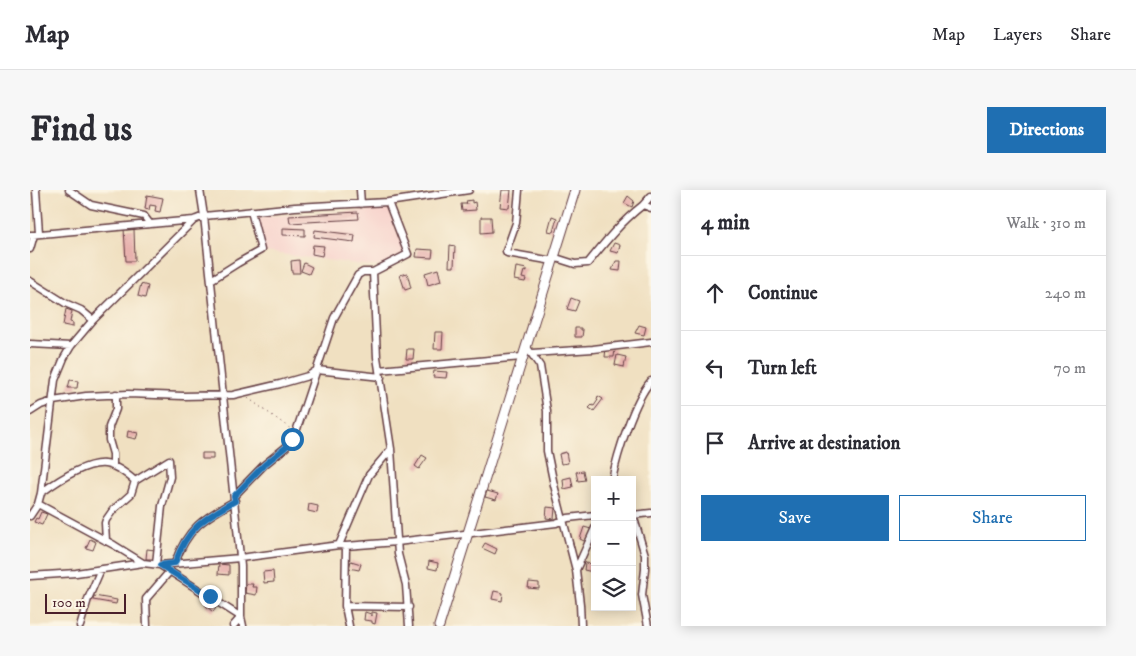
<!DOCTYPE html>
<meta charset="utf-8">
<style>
:root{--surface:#fff;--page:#f7f7f7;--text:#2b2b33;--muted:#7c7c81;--line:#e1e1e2;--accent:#1f6fb2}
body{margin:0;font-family:"IM FELL DW Pica",serif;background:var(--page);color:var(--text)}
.controls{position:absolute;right:15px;bottom:15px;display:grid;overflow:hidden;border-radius:0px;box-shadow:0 2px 12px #0003}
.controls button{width:45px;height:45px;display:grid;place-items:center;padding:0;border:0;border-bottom:1px solid var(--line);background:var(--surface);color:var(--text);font:25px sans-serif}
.scale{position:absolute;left:15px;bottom:12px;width:81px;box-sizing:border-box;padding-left:5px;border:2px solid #4a1f2b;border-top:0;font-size:14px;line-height:18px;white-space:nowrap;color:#4a1f2b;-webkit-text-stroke:4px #fcf5e5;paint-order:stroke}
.stop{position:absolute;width:15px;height:15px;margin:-11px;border:4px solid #1f6fb2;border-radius:50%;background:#fff}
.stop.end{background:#1f6fb2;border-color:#fff;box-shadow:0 1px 5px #0008}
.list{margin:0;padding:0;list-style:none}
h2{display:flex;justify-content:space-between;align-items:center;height:65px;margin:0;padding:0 20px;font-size:21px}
h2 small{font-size:16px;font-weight:400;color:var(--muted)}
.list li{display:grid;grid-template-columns:32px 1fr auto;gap:15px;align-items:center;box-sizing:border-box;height:75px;padding:0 20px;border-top:1px solid var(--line)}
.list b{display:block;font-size:19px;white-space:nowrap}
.list em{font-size:16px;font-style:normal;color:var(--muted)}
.actions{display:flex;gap:10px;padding:15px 20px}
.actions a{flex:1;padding:11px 0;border:1px solid var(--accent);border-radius:0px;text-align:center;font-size:18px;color:var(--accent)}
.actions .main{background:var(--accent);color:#fff}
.icon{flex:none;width:28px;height:28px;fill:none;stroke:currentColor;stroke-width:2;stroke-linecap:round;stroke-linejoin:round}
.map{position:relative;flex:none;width:621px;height:436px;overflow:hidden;border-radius:0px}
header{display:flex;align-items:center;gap:30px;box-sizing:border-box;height:70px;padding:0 25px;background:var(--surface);border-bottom:1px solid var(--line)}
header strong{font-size:24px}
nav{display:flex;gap:28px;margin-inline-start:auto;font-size:18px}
.intro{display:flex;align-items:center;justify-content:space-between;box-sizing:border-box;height:120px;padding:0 30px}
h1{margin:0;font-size:35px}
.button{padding:12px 22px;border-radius:0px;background:var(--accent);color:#fff;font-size:18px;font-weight:700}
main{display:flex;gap:30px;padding:0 30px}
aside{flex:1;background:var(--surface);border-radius:0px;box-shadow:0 2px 12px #0003}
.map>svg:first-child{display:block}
.built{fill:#f7d0ca}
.building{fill:#e7b1ad}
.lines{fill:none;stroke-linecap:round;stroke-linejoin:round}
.street-casing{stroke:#633c42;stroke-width:9}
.secondary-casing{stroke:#633c42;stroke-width:11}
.path{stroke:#633c42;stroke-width:1;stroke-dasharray:1 4;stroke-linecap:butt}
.street{stroke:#fff;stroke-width:6}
.secondary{stroke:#fff;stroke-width:9}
.route{stroke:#1f6fb2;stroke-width:6}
</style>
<header>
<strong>Map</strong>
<nav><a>Map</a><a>Layers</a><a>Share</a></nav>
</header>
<div class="intro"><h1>Find us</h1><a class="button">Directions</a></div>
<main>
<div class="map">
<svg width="621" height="436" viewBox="0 0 621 436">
<rect width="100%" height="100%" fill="#fcf5e5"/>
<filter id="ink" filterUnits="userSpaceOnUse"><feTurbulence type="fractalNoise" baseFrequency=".02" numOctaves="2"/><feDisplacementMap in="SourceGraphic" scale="10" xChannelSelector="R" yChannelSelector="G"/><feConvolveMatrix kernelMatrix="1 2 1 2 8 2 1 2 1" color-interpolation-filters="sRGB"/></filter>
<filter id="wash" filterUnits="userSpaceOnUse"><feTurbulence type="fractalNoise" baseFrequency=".0096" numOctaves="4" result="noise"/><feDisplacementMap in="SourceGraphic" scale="20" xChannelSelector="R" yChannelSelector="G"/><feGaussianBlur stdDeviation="1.12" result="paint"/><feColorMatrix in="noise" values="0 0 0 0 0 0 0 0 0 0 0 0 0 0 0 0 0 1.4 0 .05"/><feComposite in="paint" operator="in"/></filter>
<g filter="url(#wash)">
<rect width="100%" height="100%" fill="#f0e0c1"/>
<path class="built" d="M359 19 375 63 350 77 234 62 225 27Z"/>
<g id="blocks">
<path class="building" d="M472 0H481L479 18 470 17Z
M117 5 133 8 130 22 125 21 126 16 120 15 119 20 115 19Z
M598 6 604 11 602 17 594 13Z
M442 10V13L445 12 446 20 432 21 431 14H437L436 11Z
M328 22 329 29 260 33 259 26Z
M522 26 527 28 523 42 518 41Z
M451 27H461L462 42 451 43Z
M253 38 275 39V46L253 45Z
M94 39H104L105 71H96Z
M285 40 325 45 324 52 284 47Z
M584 53 590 55 588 63 580 61Z
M283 55 294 56 292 66 282 64Z
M420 55 425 56 424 77H419Z
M387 59 403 60 402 68 386 67Z
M269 70 270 83H262L261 71Z
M586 71H591L590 81 582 80Z
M274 73 282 77 279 84 271 81Z
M486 77 497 79V82L494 81 492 88 496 89 495 92 484 90Z
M408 79 411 91 398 95 395 83Z
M377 83 381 98 375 100 370 85Z
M111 94 118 96 115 108 108 106Z
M541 108 549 111 545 121 537 119Z
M36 119 42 121 40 132 43 133V137L33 135Z
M609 135 616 137 614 145 605 143Z
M545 138H551V140H553L552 147H545Z
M405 142H413L412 159H404Z
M576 158 585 159 584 167H575Z
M377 159H384L383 169H376Z
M587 165 596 167 594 177 585 175Z
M404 181 417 182 416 188 403 187Z
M40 190 48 191 47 198H38Z
M568 206 573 209 564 221 559 218 562 215 564 216 568 210 567 209Z
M98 241 108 243 106 249 97 247Z
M536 262 538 273 531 274 529 264Z
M172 263H183V269H172Z
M392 265 397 268 389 279 385 276Z
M553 281 555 290 548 291 546 282Z
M541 287 543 297 534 299 533 289Z
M457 301 468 304 466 310 455 307Z
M279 314 288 316 287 323 278 321Z
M517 317 525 318 524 329 516 328Z
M11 322 17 324 12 335 4 332 6 328 8 329Z
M554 337 561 339 558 350 555 349 554 351 550 349Z
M60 349 66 352 63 360 56 358Z
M455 353 467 359 465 364 452 358Z
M117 359 125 360 124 369H116Z
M321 371 331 374 329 380 319 378Z
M399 371 408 373 407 380 398 378Z
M555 373 564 374 563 382 554 380Z
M189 374 199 375V385L188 384Z
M243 381 244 392 234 393 233 382Z
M499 392 509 393V399L498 398Z
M216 394H223L222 397H227L226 405 215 403Z
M464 401 473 403 472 411 462 409Z
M64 406 87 410 86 414 63 410Z
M180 411 188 415 183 422 175 415Z
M335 422 341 424 342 426V422L347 423 345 434 342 433V431L334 430Z"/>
</g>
</g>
<g filter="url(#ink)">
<use href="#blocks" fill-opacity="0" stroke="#633c42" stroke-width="1"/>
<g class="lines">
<g class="street-casing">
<path id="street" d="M6 0 9 43
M39 0 61 15 114 26 120 34
M170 0 174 26 211 376V427L213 436
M330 0 331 14
M489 0 486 33 476 61 477 63 523 71
M613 15 621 6
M0 45 164 30 174 26 265 17 358 12 439 0
M0 59 4 45
M523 67 545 74 558 73C575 52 591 32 613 15L621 18
M343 82 347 167 361 259 368 364 376 395 379 436
M181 90 208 73 231 60 221 21
M0 91 35 113 51 120 63 130
M0 154 41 156
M496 156 510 176 517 221V261L524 295 546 380 550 414 551 436
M502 163 563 159 621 152
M349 180 492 167
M0 222 11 215 23 211 56 206 98 204 153 206 203 205 250 194 278 186 287 180 351 187
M83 276V264L79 250V237L86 219V204
M582 290C587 265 604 210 621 191
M11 303C26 292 56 272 75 274 86 275 97 284 105 291
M204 306 234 275 256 257 266 242 304 128 328 85 333 82H343L378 64 358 12
M8 314 84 355 113 373
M602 325 621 323
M603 325 615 365V379L612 405 618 436
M0 326 8 314 11 303 25 190 34 168 41 156 63 130 164 30
M76 351 75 333 76 330 83 320 101 304 105 291 139 270 140 287 132 316 126 374
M309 355 339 285 361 259
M316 356 315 416 319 436
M145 373C157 338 174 328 205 311
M130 375 211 427 203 436
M546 380 565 338
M0 386 46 383 113 373 130 375 210 368 309 355 316 356 367 352 526 333 538 328 565 325
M315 416 379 417
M50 436 58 409 71 379
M117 436 116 409 140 381"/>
</g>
<g class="secondary-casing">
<path id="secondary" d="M409 436 545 0"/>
</g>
<path class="path" d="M218 208 261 239"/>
<use href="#street" class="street"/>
<use href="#secondary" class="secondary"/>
</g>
</g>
<g class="lines" filter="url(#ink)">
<path class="route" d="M180 406 130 375 145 373C157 338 174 328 205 311L204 306 234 275 256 257 262 249"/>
</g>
</svg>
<div class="controls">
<button>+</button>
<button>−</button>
<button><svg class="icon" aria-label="layers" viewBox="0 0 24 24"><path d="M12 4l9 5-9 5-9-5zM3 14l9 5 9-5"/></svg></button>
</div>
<div class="scale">100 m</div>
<div class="stop" style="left:262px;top:249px"></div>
<div class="stop end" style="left:180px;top:406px"></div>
</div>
<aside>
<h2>4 min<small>Walk · 310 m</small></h2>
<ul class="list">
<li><svg class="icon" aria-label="ahead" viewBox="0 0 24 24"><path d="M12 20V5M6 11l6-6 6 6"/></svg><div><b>Continue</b></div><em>240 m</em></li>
<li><svg class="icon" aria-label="left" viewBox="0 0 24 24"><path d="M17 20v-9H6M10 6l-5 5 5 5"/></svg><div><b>Turn left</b></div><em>70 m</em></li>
<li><svg class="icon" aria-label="arrive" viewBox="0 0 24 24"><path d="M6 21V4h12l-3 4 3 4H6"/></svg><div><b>Arrive at destination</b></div></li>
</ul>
<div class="actions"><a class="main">Save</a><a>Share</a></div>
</aside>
</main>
